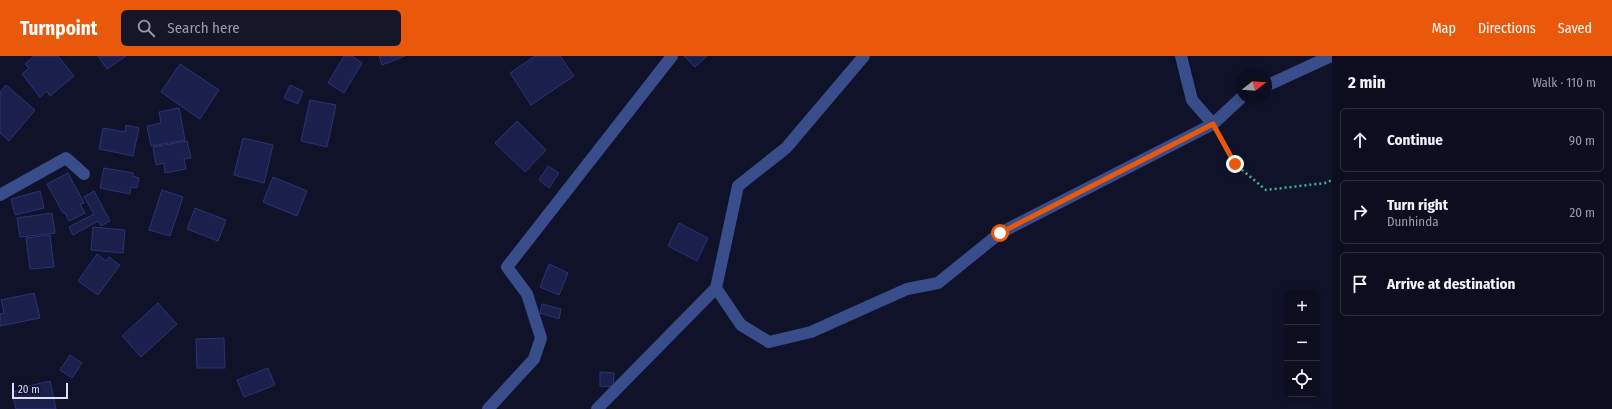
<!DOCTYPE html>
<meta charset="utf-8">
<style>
:root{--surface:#0c0e20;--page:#151729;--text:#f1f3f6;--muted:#9a9ca5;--line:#2c2e3e;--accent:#ea580c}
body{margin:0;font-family:"Fira Sans Condensed",sans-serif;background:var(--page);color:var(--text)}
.controls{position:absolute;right:12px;bottom:12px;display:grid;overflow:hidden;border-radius:6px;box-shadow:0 2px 6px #0003}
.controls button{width:36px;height:36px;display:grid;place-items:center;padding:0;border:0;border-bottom:1px solid var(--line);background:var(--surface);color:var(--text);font:20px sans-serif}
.compass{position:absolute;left:1236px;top:12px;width:36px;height:36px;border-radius:50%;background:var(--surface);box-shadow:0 2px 6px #0003;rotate:73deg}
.scale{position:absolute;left:12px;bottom:10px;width:56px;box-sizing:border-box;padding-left:4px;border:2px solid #d8dfff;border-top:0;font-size:11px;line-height:14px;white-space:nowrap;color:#d8dfff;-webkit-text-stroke:3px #10122a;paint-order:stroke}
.stop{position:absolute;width:12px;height:12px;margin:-9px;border:3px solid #ea580c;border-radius:50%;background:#fff}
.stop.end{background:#ea580c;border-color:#fff;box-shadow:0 1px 4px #0008}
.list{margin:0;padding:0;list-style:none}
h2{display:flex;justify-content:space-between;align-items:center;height:52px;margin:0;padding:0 16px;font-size:17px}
h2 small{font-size:13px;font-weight:400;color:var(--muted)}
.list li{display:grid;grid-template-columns:26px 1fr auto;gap:12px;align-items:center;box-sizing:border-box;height:64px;margin:0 8px 8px;padding:0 8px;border:1px solid var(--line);border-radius:6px}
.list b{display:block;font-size:15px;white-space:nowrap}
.list p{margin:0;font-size:13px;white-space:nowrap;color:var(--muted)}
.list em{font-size:13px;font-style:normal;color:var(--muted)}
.icon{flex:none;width:22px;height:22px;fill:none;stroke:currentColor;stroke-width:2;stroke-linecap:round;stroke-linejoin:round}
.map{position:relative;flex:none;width:1332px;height:353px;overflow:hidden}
header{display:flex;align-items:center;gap:24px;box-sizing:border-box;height:56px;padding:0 20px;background:var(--accent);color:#fff}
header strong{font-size:19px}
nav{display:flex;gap:22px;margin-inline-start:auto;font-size:14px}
.search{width:280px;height:36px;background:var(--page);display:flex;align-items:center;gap:10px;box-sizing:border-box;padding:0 14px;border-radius:6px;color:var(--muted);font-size:15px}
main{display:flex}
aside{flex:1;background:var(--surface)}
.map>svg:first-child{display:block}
.building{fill:#1b1f4b;stroke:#2c3378}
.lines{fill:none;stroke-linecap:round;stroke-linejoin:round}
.path{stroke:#2cbf8d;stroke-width:2.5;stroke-dasharray:2 3;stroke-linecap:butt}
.minor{stroke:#394d8a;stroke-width:12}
.route{stroke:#ea580c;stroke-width:5}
</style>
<header>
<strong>Turnpoint</strong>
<div class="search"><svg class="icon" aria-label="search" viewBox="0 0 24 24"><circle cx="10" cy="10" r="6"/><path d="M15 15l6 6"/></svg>Search here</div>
<nav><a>Map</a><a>Directions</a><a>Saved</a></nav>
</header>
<main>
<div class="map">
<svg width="1332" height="353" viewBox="0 0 1332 353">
<rect width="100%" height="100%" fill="#10122a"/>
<path class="building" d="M34 0H58L74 20 50 40 47 35 40 41 22 18 29 12 25 8Z
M98 0H126L107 13Z
M344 0H352L362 7 344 37 328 27Z
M379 0H405L382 9Z
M535 0H560L574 20 531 49 510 17Z
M684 0H707L695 11Z
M180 8 219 34 200 63 161 36Z
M6 29 35 54 9 85 0 77V36Z
M290 29 303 35 298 48 284 42Z
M310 44 336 49 327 91 301 85Z
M179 52 185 84 151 90 147 70 161 67 159 56Z
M517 65 546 94 525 116 495 87Z
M126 69 139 72 133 100 99 93 103 72 125 76Z
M243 82 273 89 264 127 234 119Z
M187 85 191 102 184 103 186 113 165 117 164 107 156 109 153 91Z
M548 110 559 117 549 132 539 124Z
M104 112 133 117V120L139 122 137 132 131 131 130 138 100 132Z
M68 117 84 147 80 148 85 157 69 165 65 157H63L47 128Z
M273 121 307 135 297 160 263 146Z
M162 134 183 141 170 180 149 174Z
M40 135 44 152 15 159 11 143Z
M94 135 110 165 101 170 98 165 73 179 69 171 94 158 84 141Z
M195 152 226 164 218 185 187 173Z
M52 157 55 177 20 181 17 162Z
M679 167 708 182 697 205 668 190Z
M93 171 125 174 123 197 91 194Z
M50 179 54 211 30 213 26 182Z
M97 198 106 205 109 201 120 209 98 239 78 225Z
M549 208 568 217 559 239 540 231Z
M34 237 40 262 0 270V258L4 257 1 244Z
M158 247 177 268 141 301 122 280Z
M542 248 561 253 559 263 540 257Z
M224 282 225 312H197L196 283Z
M70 299 82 307 72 322 60 314Z
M268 312 275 329 244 341 237 324Z
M600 316 614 317 613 331 600 330Z
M50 325 56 353H16L12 336 25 333V331Z"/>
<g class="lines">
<path class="path" d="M1220 81 1235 108 1266 134 1325 127 1332 124"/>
<path class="minor" d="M1181 0 1192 44 1213 68
M1266 30 1331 0
M0 139 66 102 84 118
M716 232 741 269 769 286 811 276 907 233 938 227 1000 177 1213 68 1242 41
M488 353 534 303 541 282 527 238 507 211 672 0
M597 353 716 232 738 130 786 92 864 0"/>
</g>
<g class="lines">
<path class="route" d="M1000 177 1213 68 1235 108"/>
</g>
</svg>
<div class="controls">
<button>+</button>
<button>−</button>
<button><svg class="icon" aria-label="locate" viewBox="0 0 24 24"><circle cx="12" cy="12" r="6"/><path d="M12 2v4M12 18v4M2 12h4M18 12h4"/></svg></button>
</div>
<svg class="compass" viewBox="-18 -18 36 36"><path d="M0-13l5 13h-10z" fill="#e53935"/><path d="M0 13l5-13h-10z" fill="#9a9ca5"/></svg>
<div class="scale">20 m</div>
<div class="stop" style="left:1000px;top:177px"></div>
<div class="stop end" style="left:1235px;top:108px"></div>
</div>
<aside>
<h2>2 min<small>Walk · 110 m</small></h2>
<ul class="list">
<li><svg class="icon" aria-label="ahead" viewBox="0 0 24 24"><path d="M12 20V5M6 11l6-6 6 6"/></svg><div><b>Continue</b></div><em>90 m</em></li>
<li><svg class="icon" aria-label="right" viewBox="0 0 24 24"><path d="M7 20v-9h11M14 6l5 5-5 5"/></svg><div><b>Turn right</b><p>Dunhinda</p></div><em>20 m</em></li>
<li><svg class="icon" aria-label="arrive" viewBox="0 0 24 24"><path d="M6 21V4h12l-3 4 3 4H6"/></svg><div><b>Arrive at destination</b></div></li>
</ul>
</aside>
</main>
